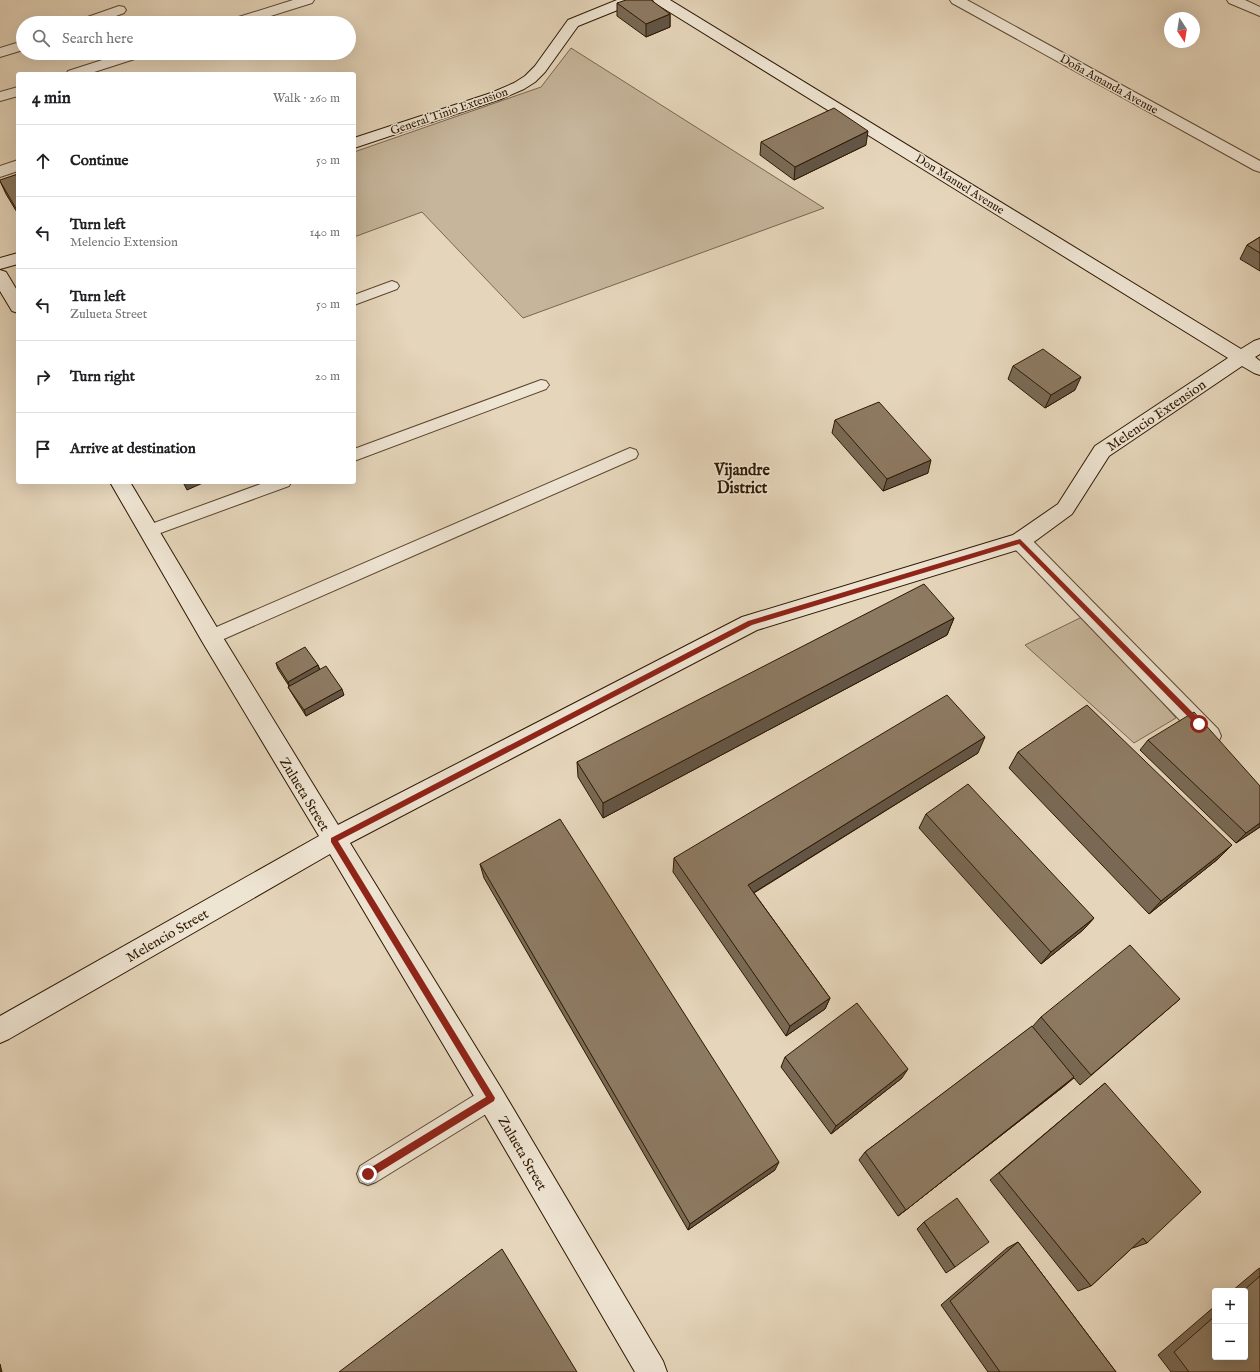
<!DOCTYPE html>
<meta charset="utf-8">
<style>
:root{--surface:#fff;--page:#f2f2f2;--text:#202124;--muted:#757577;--line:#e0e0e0}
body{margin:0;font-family:"IM FELL English",serif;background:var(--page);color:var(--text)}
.controls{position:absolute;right:12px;bottom:12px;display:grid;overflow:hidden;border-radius:4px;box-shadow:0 4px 16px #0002}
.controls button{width:36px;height:36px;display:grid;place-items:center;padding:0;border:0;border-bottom:1px solid var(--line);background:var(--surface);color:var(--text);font:20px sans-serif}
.compass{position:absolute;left:1164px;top:12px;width:36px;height:36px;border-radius:50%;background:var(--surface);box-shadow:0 4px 16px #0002;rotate:168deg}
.stop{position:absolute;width:12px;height:12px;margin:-9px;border:3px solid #8f2418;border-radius:50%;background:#fff}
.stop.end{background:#8f2418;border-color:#fff;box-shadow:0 1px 4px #0008}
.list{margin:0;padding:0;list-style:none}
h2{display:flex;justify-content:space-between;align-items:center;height:52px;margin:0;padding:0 16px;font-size:17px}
h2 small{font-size:13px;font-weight:400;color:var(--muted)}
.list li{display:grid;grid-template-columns:26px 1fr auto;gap:12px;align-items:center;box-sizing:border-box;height:72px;padding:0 16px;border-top:1px solid var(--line)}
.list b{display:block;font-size:15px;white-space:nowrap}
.list p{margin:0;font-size:13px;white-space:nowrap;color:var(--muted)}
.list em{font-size:13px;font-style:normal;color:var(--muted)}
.icon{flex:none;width:22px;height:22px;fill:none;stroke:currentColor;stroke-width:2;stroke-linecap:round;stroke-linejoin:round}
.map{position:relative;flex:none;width:1260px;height:1372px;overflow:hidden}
.search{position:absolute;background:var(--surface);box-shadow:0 4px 16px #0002;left:16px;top:16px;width:340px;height:44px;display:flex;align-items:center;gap:10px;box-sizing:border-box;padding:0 14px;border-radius:22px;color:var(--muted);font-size:15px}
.panel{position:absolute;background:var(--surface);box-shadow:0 4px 16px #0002;left:16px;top:72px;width:340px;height:412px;border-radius:4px}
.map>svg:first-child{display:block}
.green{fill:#c6b59b;stroke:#7a664e}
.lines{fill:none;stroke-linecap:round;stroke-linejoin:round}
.lane-casing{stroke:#5c4730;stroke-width:2}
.street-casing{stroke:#5c4730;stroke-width:2}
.secondary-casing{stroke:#2e1802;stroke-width:2}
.lane{fill:#eee4d2;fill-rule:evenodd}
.street{fill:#eee4d2;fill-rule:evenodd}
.secondary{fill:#eee4d2;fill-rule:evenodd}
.wall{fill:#796954;stroke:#2e1802}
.shaded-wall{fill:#635545;stroke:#2e1802}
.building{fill:#8d7a62;stroke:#2e1802}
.route{fill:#8f2418}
.labels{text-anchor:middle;stroke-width:3;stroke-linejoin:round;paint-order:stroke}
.far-street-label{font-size:12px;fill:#2e1802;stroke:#eee4d2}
.street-label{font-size:14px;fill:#2e1802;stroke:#eee4d2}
.quarter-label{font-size:16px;font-weight:bold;fill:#2e1802;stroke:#eee4d2}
</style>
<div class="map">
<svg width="1260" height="1372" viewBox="0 0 1260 1372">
<rect width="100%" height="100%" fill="#e5d5ba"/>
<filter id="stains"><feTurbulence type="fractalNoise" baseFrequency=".005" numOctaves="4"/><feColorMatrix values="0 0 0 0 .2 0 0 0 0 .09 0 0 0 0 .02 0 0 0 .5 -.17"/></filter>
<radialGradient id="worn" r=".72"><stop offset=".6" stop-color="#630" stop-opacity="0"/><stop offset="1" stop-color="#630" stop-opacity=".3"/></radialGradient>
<path class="green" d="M571 48 824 208 523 318 422 212 354 237V152L541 87Z
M1086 615 1176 718 1134 743 1025 645Z"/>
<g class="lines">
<g class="lane-casing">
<path id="lane" d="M392 281 397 283 399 286 397 289 354 305V295Z
M541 380 546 381 549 385 546 389 354 461V449Z
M630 448 636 450 638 454 636 458 217 642 211 644 205 642 202 637 205 632Z
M266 482H291L289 486 155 535 149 537 143 535 141 531 143 527Z
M491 1087 499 1090 502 1098 499 1106 376 1182 368 1185 360 1182 357 1174 360 1166 483 1090Z"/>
</g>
<g class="street-casing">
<path id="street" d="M293 0H314L312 3 248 23H227L229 20Z
M950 0H967L1260 161V172L1254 170 952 3Z
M1227 0H1245L1260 7V16L1229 3Z
M119 6 124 7 126 10 124 13 97 23H77L79 20Z
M23 41V50L0 57V48Z
M124 53H146L144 56 88 74H66L68 71Z
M18 87V96L0 101V92Z
M18 160V171L0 177V166Z
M1020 533 1027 535 1218 729 1221 736 1218 743 1210 746 1202 743 1013 547 1010 541 1013 535Z"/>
</g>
<g class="secondary-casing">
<path id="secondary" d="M617 0H637L635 3 578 26 545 72 535 82 524 89 501 99 354 148V138L491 93 514 83 525 76 535 66 568 20Z
M653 0H670L1241 349 1254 341 1260 339V354L1255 357 1260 361V375L1254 373 1242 366 1109 456 1072 514 1027 547 757 630 350 843 501 1088 663 1361 667 1372H635L481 1108 330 854 9 1039 0 1043V1016L319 836 203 643 110 482H130L219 631 338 825 742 617 1013 535 1058 504 1095 446 1228 358 655 3Z
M18 253V264L0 269V258Z
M0 270 6 272 18 292V313L12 311 0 291Z"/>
</g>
<use href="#lane" class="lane"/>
<use href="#street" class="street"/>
<use href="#secondary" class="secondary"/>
</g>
<path class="wall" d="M617 3 670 14V27L646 37 617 16Z
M761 142 866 145 794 180 760 155Z
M18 174V214L6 194 0 181Z
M1260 237V271L1240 259 1247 245Z
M1013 366 1075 390 1045 408 1008 379Z
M835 420 928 473 883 491 832 433Z
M954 618 947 635 603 818 578 777 577 762Z
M276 663 318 665 320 670 344 695 306 716 291 692 288 687 289 686 278 669Z
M1148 740 1260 827 1236 843 1140 750Z
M1018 752 1218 859 1149 914 1009 768Z
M978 753 754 893 830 998 825 1009 786 1036 673 872 674 858Z
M926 814 1094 918 1083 930 1041 964 919 828Z
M480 864 775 1170 688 1230 484 878Z
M1180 999 1080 1085 1074 1078 1063 1087 898 1216 859 1160 865 1152 1033 1026 1041 1017Z
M785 1057 902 1078 831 1134 781 1067Z
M1105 1083 1147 1243 1133 1248H1132L1091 1286 1078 1291 990 1180Z
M924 1222 955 1267 946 1273 917 1229Z
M1018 1242 1116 1372H988L941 1305 1007 1248Z
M1260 1268V1372H1171L1158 1355 1215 1306V1357L1245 1291H1232L1258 1269Z"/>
<path class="shaded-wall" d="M670 14V27L646 37V24Z
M868 131 866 145 794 180 795 167Z
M1081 377 1075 390 1045 408 1051 395Z
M931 460 928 473 883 491 887 479Z
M183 482H205L187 490Z
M954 618 947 635 603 818V803Z
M318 665 320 671 290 688 288 682Z
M342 689 344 695 306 716 304 710Z
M985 737 978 753 745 898 748 885Z
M1260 823V827L1236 843 1246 833Z
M1232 845 1218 859 1149 914 1161 901Z
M1094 918 1083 930 1041 964 1051 952Z
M830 998 825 1009 786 1036 790 1026Z
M908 1069 902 1078 831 1134 836 1126Z
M1074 1077 1063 1087 898 1216 906 1210Z
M779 1162 775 1170 688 1230 690 1224Z
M0 1364 2 1372H0Z"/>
<path class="building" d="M626 0H651L670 14 646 24 617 3Z
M834 108 868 131 795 167 761 142Z
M18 174V212L0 181V180Z
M1260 237V253L1247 245Z
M1043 349 1081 377 1051 395 1013 366Z
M879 402 931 460 887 479 835 420Z
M924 584 954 618 603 803 577 762Z
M305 647 318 665 288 682 276 663Z
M326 666 342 689 304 710 288 687Z
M947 695 985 737 748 885 830 998 790 1026 674 858Z
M1087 705 1232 845 1161 901 1018 752Z
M1194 712 1260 786V823L1246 833 1148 740Z
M968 784 1094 918 1051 952 926 814Z
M560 819 779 1162 690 1224 480 864Z
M1130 945 1180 999 1091 1075 1041 1017Z
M857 1003 908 1069 836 1126 785 1057Z
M1032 1026 1074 1077 906 1210 865 1152Z
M1105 1083 1201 1192 1147 1243 1143 1238 1091 1286 999 1173Z
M957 1198 989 1242 955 1267 924 1222Z
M1018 1242 1116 1372H1000L950 1301Z
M502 1249 577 1372H339Z
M1260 1276V1372H1189L1174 1352 1215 1316V1357H1245V1291H1243Z"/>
<path class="route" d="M1020 539 1202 722V726H1197L1019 544 752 625 338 841 495 1098 494 1101 371 1177 368 1178 365 1177 364 1174 365 1171 486 1097 331 842V838L748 621Z"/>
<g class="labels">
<g class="far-street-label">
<text transform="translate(1109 84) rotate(29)" y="4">Doña Amanda Avenue</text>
<text transform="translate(449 111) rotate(-19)" y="4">General Tinio Extension</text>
<text transform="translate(960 184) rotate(32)" y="4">Don Manuel Avenue</text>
</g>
<g class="street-label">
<text transform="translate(1156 415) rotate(-34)" y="5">Melencio Extension</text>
<text transform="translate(305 794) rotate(59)" y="5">Zulueta Street</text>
<text transform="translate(167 935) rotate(-30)" y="5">Melencio Street</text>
<text transform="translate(523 1153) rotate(60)" y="5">Zulueta Street</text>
</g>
<g class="quarter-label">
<text x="742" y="475">Vijandre<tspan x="742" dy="18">District</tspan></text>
</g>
</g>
<rect width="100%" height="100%" filter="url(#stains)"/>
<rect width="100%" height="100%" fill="url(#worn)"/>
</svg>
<div class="controls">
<button>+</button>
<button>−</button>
</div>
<svg class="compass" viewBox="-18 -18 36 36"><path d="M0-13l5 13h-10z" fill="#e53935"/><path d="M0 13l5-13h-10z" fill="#757577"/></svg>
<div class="stop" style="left:1199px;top:724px"></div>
<div class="stop end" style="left:368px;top:1174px"></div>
<div class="search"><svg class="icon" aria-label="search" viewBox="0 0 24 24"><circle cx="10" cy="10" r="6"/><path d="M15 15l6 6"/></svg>Search here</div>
<section class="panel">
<h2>4 min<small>Walk · 260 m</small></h2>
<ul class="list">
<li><svg class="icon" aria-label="ahead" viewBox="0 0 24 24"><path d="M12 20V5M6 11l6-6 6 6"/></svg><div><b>Continue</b></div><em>50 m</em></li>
<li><svg class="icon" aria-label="left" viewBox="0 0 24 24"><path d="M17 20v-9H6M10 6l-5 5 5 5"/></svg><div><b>Turn left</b><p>Melencio Extension</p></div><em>140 m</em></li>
<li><svg class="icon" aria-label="left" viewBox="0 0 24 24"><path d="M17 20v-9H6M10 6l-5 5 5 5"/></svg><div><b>Turn left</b><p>Zulueta Street</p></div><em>50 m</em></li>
<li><svg class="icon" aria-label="right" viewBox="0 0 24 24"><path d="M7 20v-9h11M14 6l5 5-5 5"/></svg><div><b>Turn right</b></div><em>20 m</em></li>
<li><svg class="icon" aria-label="arrive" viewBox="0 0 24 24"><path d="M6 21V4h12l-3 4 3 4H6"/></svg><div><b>Arrive at destination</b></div></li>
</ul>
</section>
</div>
